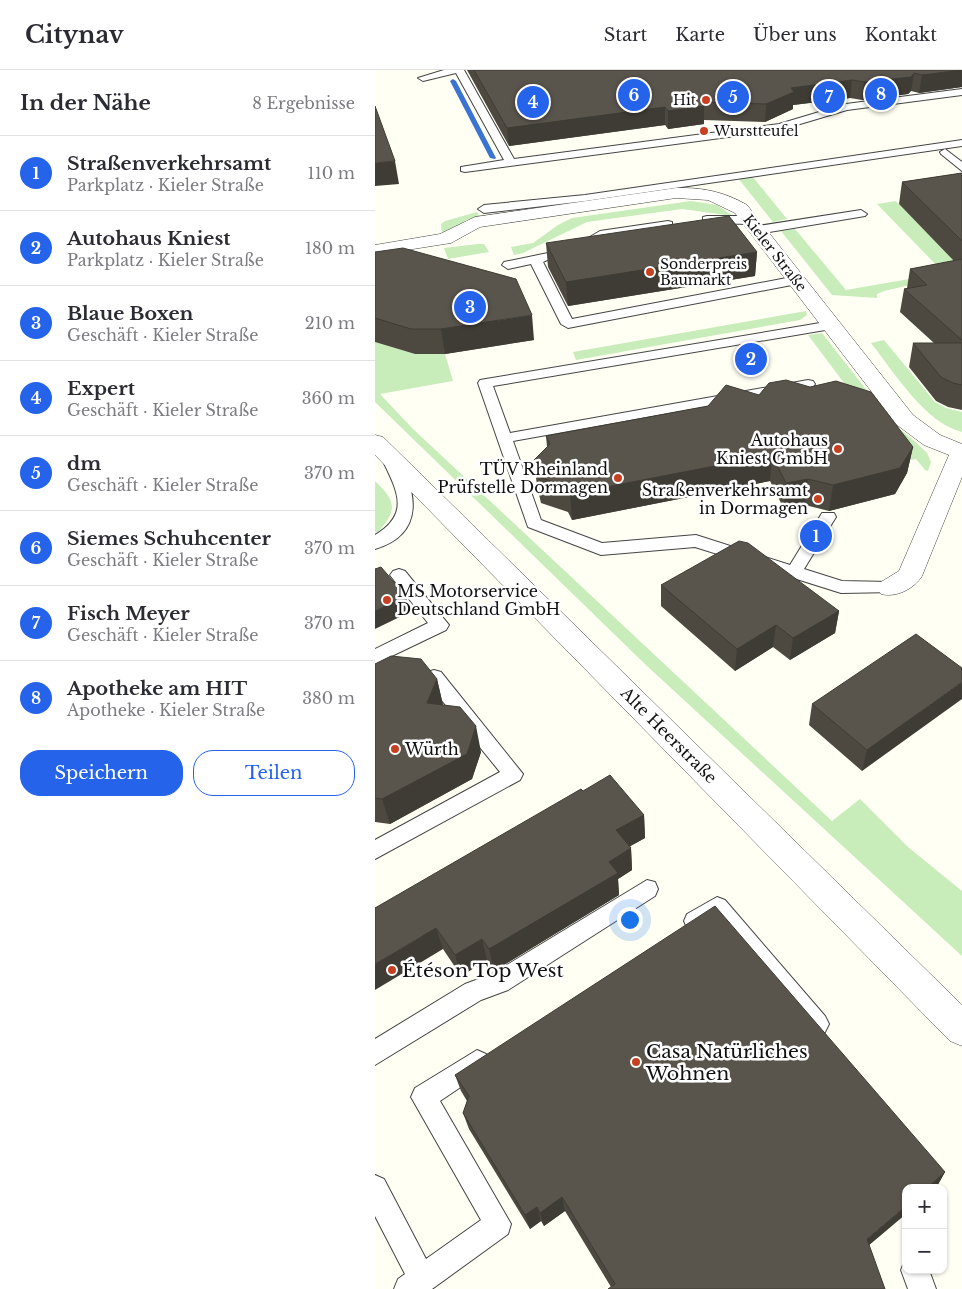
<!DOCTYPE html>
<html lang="de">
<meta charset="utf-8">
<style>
:root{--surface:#fff;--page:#f2f2f3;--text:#2b2b33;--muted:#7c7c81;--line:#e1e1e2;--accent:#2563eb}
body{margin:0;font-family:"Libre Baskerville",serif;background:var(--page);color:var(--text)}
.controls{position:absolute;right:15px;bottom:15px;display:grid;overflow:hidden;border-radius:10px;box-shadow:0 1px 4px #0004}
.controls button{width:45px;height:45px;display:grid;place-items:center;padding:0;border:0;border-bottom:1px solid var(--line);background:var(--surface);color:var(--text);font:25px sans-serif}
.you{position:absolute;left:254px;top:849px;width:18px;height:18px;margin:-12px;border:4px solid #fff;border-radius:50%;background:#1a73e8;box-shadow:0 0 0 8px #1a73e833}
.badge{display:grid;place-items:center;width:32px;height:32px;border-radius:50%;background:var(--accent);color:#fff;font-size:16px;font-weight:700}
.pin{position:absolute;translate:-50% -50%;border:2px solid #fff;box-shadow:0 1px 5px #0006}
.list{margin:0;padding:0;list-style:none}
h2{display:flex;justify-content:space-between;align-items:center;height:65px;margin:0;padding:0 20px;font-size:21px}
h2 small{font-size:16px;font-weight:400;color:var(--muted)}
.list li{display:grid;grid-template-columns:32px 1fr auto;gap:15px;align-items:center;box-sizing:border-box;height:75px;padding:0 20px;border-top:1px solid var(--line)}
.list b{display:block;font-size:19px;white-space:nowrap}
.list p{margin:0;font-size:16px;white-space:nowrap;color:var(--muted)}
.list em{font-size:16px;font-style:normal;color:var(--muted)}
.actions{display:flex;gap:10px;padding:15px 20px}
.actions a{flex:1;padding:11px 0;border:1px solid var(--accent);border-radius:20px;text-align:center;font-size:18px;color:var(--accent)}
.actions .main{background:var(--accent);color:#fff}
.map{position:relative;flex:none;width:587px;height:1219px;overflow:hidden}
header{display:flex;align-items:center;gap:30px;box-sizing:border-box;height:70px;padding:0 25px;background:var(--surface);border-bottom:1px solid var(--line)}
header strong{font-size:24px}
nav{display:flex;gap:28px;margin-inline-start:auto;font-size:18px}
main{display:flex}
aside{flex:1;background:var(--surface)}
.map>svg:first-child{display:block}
.green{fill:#c9ecbb}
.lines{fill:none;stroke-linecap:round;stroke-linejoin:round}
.stream{fill:#3b73d2;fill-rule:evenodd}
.service-casing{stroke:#444;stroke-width:2}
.minor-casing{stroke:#444;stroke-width:1}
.tertiary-casing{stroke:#444;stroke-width:1}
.service{fill:#fff;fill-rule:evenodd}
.minor{fill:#fff;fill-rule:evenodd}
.tertiary{fill:#fff;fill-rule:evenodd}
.wall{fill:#4d4941}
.shaded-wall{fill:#3f3c35}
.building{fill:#5a554c;stroke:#3f3c35}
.poi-dot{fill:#c74022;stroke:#fff;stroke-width:2}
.labels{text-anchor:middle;stroke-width:5;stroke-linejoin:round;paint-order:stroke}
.far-poi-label{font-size:14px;fill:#111;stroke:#fff;text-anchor:start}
.far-street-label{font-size:14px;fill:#111;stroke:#fff}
.poi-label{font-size:16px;fill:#111;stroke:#fff;text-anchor:end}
.street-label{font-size:16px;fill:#111;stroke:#fff}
.near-poi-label{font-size:19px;fill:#111;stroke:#fff;text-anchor:start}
</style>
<header>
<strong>Citynav</strong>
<nav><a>Start</a><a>Karte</a><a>Über uns</a><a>Kontakt</a></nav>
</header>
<main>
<aside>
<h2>In der Nähe<small>8 Ergebnisse</small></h2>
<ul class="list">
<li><span class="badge">1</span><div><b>Straßenverkehrsamt</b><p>Parkplatz · Kieler Straße</p></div><em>110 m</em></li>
<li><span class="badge">2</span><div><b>Autohaus Kniest</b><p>Parkplatz · Kieler Straße</p></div><em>180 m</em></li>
<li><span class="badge">3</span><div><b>Blaue Boxen</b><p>Geschäft · Kieler Straße</p></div><em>210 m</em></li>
<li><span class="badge">4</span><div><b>Expert</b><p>Geschäft · Kieler Straße</p></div><em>360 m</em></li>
<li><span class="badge">5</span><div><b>dm</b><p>Geschäft · Kieler Straße</p></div><em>370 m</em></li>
<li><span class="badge">6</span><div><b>Siemes Schuhcenter</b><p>Geschäft · Kieler Straße</p></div><em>370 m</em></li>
<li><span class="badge">7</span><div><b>Fisch Meyer</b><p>Geschäft · Kieler Straße</p></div><em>370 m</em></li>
<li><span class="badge">8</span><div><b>Apotheke am HIT</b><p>Apotheke · Kieler Straße</p></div><em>380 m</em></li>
</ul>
<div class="actions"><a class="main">Speichern</a><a>Teilen</a></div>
</aside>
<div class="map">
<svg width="587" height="1219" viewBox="0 0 587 1219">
<rect width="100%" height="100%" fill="#fffff4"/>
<path class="green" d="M377 106 412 149 398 152 363 108Z
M316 131 342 135 358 146 307 139 212 152 148 183 139 185 136 177 158 173 183 155 197 148Z
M521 131 578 189 587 188V203L509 221 502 224V228L457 225 406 161 420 159 471 220 569 203 502 134Z
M102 142 105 147 91 150 73 165 0 177V175L67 164 66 154 70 151Z
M103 174H109L114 182 73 189 69 178Z
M431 241 432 245 425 250 201 290 198 282Z
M447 263 519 355 536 368 552 383 556 392 553 401 550 400 541 389 536 390 472 317 433 265Z
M509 270 560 332 571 338 587 342V362C550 353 519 302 496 273Z
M0 272 40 284H70L78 311 5 324 37 358 457 751 485 729 533 777 587 821V886L272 596 0 332Z
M0 411C21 431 23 440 3 462H0Z"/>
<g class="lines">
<path class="stream" d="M78 9 81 11 121 88 120 89 115 88 75 11Z"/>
<g class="service-casing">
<path id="service" d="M69 0H89L139 89 404 54 471 34 587 19V25L472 40 405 60 90 102 86 101V97L129 90 81 3 48 11 43 8Z
M587 70V76L210 131 109 143 103 139 109 135 210 125Z
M570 79 587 92V101L566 84 565 82Z
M486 140 492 144 490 146 383 164 377 160 383 156Z
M332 146H375L381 150 375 154 328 153V147Z
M293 151 297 152V158L232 167 204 181 198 177 225 161Z
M173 183 179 187 168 192 197 249 422 206 428 210 422 214 193 258 186 254 156 194 133 199 127 195 129 192Z
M457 251 464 255 462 258 118 316 135 363 433 310 438 311 440 314 438 317 433 318 138 371 166 450 227 473 321 465 415 495 447 443H459L461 447 429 499 467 511 515 512 521 514 524 518 521 522 466 523 320 477 226 485 153 457 103 313 105 310Z
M14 382 19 384C43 419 51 464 0 479V465C37 443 21 419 6 387Z
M24 499 30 501 74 555 71 560 0 594V579L53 553 15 505 18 501Z
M59 600 66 602 148 704 145 710 0 789V770L125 702 52 612 50 607 52 602Z
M272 810 280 812 283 819 280 826 133 920 106 930 0 995V969L90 914 117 904Z
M342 827 350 830 450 946 454 954 450 962 442 965 434 962 340 850 320 861 312 858 309 851 312 844Z
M102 980 111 984 114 992 111 1000 65 1031 136 1154 133 1164 57 1219H19L23 1209 30 1204 0 1146V1105L9 1109 51 1189 106 1150 36 1027 40 1018Z
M530 1190 531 1200H554L561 1219H533L526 1200Z"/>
</g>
<g class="minor-casing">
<path id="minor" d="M301 118C327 117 350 122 372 135L538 345 565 365 587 374V407L547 506C539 519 521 528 506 524L502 518 506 512 524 501 574 385 549 375 522 355 360 143 333 130 301 128 105 157 76 173 0 185V175L65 164 100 147Z"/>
</g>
<g class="tertiary-casing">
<path id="tertiary" d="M0 365 8 367 587 935V976L575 971 0 385Z"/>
</g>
<use href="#service" class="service"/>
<use href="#minor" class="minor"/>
<use href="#tertiary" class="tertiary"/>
</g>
<path class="wall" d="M92 0H587V17L544 23 536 21 533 24 487 30 475 28 418 35V39L390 52 329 50V54L293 59 290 55 134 76Z
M587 103V340L573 337 561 331 534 297 538 273H559L525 242 529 219 532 218 535 199 579 191 524 134 527 112Z
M171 173 382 182 380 206 193 236 173 197Z
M0 182 159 270 70 284H40L0 272Z
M171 366 538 377 532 403 520 424 454 441 430 435 409 439 395 411 197 450 193 442 166 433 162 416 159 390 172 377Z
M286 515 464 541 460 563 415 590 398 577 360 601 286 536Z
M0 594 62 609 68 635 106 682 97 709 15 754 0 752Z
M587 598 487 701 434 655 437 634Z
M269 745 270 768 255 776 256 778 257 800 243 809 244 825 119 901 112 890 86 906 68 879 0 838Z
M80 1005 570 1102 561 1118H531L236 1217 190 1141 169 1156 166 1151 155 1159 94 1059 88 1043 92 1031 86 1021Z"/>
<path class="shaded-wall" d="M587 0V17L544 23 547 5Z
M539 3 536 21 533 24 487 30 489 12Z
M477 10 475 28 418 35V39L390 52 391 34 416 18Z
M329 36V54L293 59V41Z
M290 37V55L134 76 132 58Z
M20 91 24 114 0 116V93Z
M382 182 380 206 193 236 191 212Z
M157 245 159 270 70 284 66 259Z
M538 377 532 403 520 424 454 441 458 415Z
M397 385 395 411 197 450 195 424Z
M433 409 430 435 409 439 411 413Z
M31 526 35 542 0 559V541Z
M464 541 460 563 415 590 418 568Z
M401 555 398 577 360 601 362 579Z
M62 609 68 635 52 633Z
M587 612V629L487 701 492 680Z
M101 656 106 682 97 709 15 754 7 729Z
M269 745 270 768 243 783 241 760Z
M256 778 257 800 243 809 244 825 119 901 114 879 234 792Z
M61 858 68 879 0 920V894Z
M107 869 112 890 86 906 80 885Z
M570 1102 561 1118H552Z
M187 1127 190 1141 169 1156 165 1143Z
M531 1136V1144L486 1182 492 1169Z
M162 1137 166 1151 155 1159 150 1145Z"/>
<path class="building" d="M99 0H587L547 5 539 3 536 7 489 12 477 10 416 18 419 22 391 34 326 32 329 36 293 41 290 37 132 58Z
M0 36 20 91 0 93Z
M587 103V171L527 112Z
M354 146 382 182 191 212 171 173Z
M28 178 141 209 157 245 66 259H36L0 248V182Z
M587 189V270L529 219 552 215 535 199Z
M538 273H587V315L578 313 566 307Z
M411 310 435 317 461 311 496 322 538 377 525 398 458 415 433 409 411 413 397 385 195 424 191 416 164 407 159 390 175 374 171 366 333 336 351 315 384 325 394 313Z
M364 471 373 473 464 541 418 568 401 555 362 579 286 515Z
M6 497 31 526 0 541V499Z
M541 564 587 598V612L492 680 437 634Z
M16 586 46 589 62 609 52 633 85 637 101 656 92 684 7 729 0 728V594Z
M235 705 269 745 241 760 256 778 234 792 243 803 114 879 107 869 80 885 61 858 0 894V838L206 719 208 721Z
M340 836 570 1102 552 1118H531V1136L492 1169 510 1219H233L240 1214 187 1127 165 1143 162 1137 150 1145 88 1043 94 1026 80 1005Z"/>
<g class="poi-dot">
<circle cx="331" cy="30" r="5"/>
<circle cx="329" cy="61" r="5"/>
<circle cx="275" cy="202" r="5"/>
<circle cx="463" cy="379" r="5"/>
<circle cx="243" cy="408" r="5"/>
<circle cx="443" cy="429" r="5"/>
<circle cx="12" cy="530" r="5"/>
<circle cx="20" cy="679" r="5"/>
<circle cx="17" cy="900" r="5"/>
<circle cx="261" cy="992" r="5"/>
</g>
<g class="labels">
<g class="far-poi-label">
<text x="321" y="35" text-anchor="end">Hit</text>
<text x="339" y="66">Wurstteufel</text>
<text x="285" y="199">Sonderpreis<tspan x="285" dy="16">Baumarkt</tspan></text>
</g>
<g class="far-street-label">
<text transform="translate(400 183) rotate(52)" y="5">Kieler Straße</text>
</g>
<g class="poi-label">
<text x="453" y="376">Autohaus<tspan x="453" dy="18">Kniest GmbH</tspan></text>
<text x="233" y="405">TÜV Rheinland<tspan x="233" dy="18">Prüfstelle Dormagen</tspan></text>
<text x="433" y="426">Straßenverkehrsamt<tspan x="433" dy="18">in Dormagen</tspan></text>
<text x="22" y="527" text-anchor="start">MS Motorservice<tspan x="22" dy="18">Deutschland GmbH</tspan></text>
<text x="30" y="685" text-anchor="start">Würth</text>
</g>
<g class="street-label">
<text transform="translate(294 665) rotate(45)" y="6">Alte Heerstraße</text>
</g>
<g class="near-poi-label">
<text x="27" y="907">Étéson Top West</text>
<text x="271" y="988">Casa Natürliches<tspan x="271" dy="22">Wohnen</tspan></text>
</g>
</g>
</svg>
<div class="controls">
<button>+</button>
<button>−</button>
</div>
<div class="you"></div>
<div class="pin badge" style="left:441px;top:466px">1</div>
<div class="pin badge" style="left:376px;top:289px">2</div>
<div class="pin badge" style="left:95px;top:237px">3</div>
<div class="pin badge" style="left:158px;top:32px">4</div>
<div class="pin badge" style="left:358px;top:27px">5</div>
<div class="pin badge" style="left:259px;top:25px">6</div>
<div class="pin badge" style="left:454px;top:27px">7</div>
<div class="pin badge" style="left:506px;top:24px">8</div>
</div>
</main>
